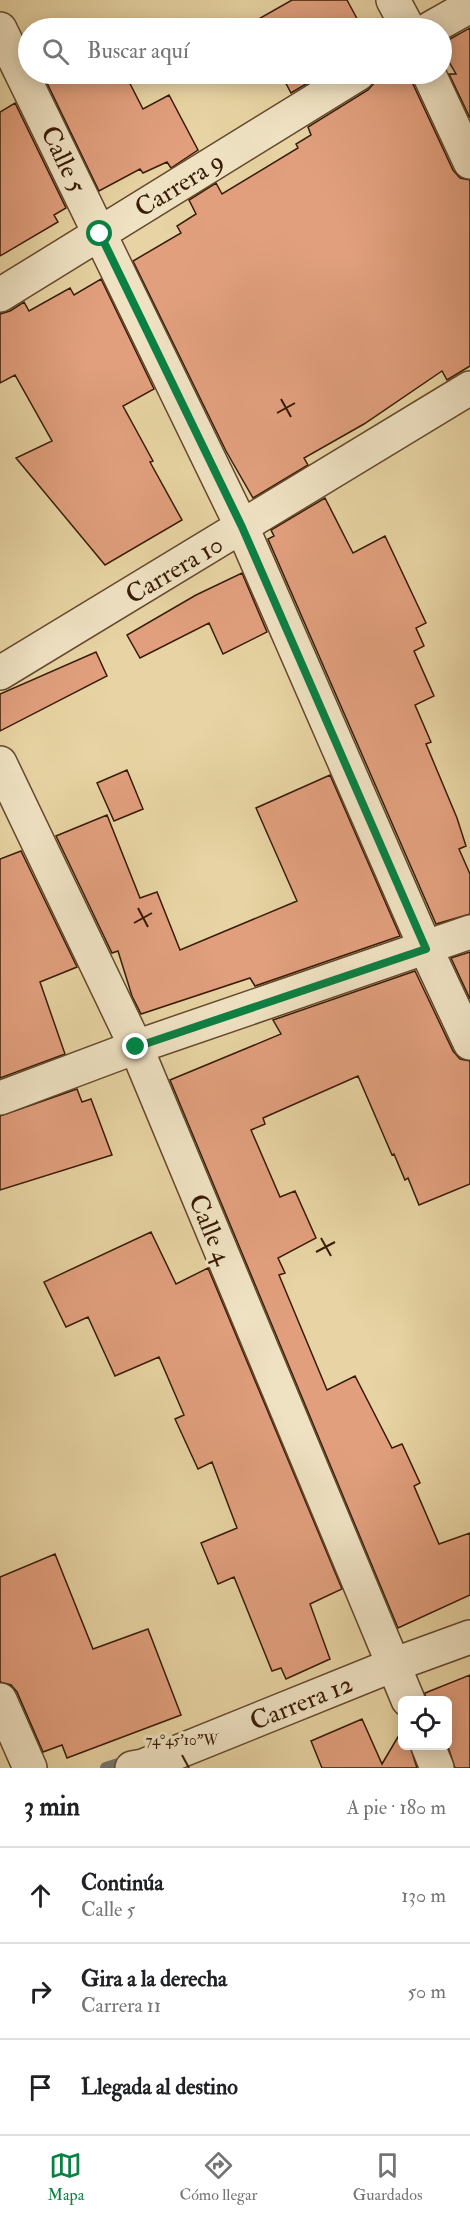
<!DOCTYPE html>
<html lang="es">
<meta charset="utf-8">
<style>
:root{--surface:#fff;--page:#f6f6f6;--text:#202124;--muted:#757577;--line:#e0e0e0;--accent:#0b8043}
body{margin:0;font-family:"IM FELL Double Pica",serif;background:var(--page);color:var(--text)}
.controls{position:absolute;right:18px;bottom:18px;display:grid;overflow:hidden;border-radius:9px;box-shadow:0 3px 15px #0003}
.controls button{width:54px;height:54px;display:grid;place-items:center;padding:0;border:0;border-bottom:2px solid var(--line);background:var(--surface);color:var(--text);font:30px sans-serif}
.stop{position:absolute;width:18px;height:18px;margin:-14px;border:4px solid #0b8043;border-radius:50%;background:#fff}
.stop.end{background:#0b8043;border-color:#fff;box-shadow:0 2px 6px #0008}
.list{margin:0;padding:0;list-style:none}
h2{display:flex;justify-content:space-between;align-items:center;height:78px;margin:0;padding:0 24px;font-size:26px}
h2 small{font-size:20px;font-weight:400;color:var(--muted)}
.list li{display:grid;grid-template-columns:39px 1fr auto;gap:18px;align-items:center;box-sizing:border-box;height:96px;padding:0 24px;border-top:2px solid var(--line)}
.list b{display:block;font-size:22px;white-space:nowrap}
.list p{margin:0;font-size:20px;white-space:nowrap;color:var(--muted)}
.list em{font-size:20px;font-style:normal;color:var(--muted)}
.icon{flex:none;width:33px;height:33px;fill:none;stroke:currentColor;stroke-width:2;stroke-linecap:round;stroke-linejoin:round}
.map{position:relative;flex:none;width:470px;height:1768px;overflow:hidden}
.search{position:absolute;background:var(--surface);box-shadow:0 3px 15px #0003;left:18px;right:18px;top:18px;height:66px;display:flex;align-items:center;gap:15px;box-sizing:border-box;padding:0 21px;border-radius:33px;color:var(--muted);font-size:22px}
.sheet{height:366px;background:var(--surface)}
nav{display:flex;justify-content:space-around;align-items:center;box-sizing:border-box;height:84px;border-top:2px solid var(--line);background:var(--surface);font-size:16px;color:var(--muted)}
nav a{display:grid;justify-items:center;gap:3px}
nav .on{color:var(--accent)}
.map>svg:first-child{display:block}
.lines{fill:none;stroke-linecap:round;stroke-linejoin:round}
.stream{stroke:#74776d;stroke-width:12}
.building{fill:#e19f7d;stroke:#381b06;stroke-width:1.5}
.street-casing{stroke:#64492d;stroke-width:36}
.street{stroke:#efe2c3;stroke-width:33}
.route{stroke:#0b8043;stroke-width:8}
.ticks{fill:none;stroke:#381b06;stroke-width:2}
.labels{text-anchor:middle;stroke-width:6;stroke-linejoin:round;paint-order:stroke}
.street-label{font-size:26px;fill:#381b06;stroke:#efe2c3}
.ticks-label{font-size:15px;text-anchor:middle;fill:#381b06;stroke:#efe2c3;stroke-width:6;stroke-linejoin:round;paint-order:stroke}
</style>
<div class="map">
<svg width="470" height="1768" viewBox="0 0 470 1768">
<rect width="100%" height="100%" fill="#e7d3a3"/>
<filter id="stains"><feTurbulence type="fractalNoise" baseFrequency=".00333" numOctaves="4"/><feColorMatrix values="0 0 0 0 .2 0 0 0 0 .09 0 0 0 0 .02 0 0 0 .5 -.17"/></filter>
<radialGradient id="worn" r=".72"><stop offset=".6" stop-color="#630" stop-opacity="0"/><stop offset="1" stop-color="#630" stop-opacity=".3"/></radialGradient>
<g class="lines">
<path class="stream" d="M106 1768 131 1760"/>
</g>
<path class="building" d="M292 0H347L362 28H258L255 21Z
M470 28V118L449 74H456L441 48V44Z
M65 74H125L143 109 169 95 198 150 171 168 167 162 143 173 140 169 99 191 47 83Z
M281 74H323L291 93Z
M377 74H410L412 82 453 170 460 178 470 180V366L447 380 442 371 364 424 304 458 308 465 253 498 226 451 133 261 181 233 177 226 196 214 189 200 216 183 222 194 298 148 296 144 311 135 308 127 368 90 374 83Z
M15 103 66 208 54 215 58 222 0 256V112Z
M101 279 154 389 123 406 153 461 150 462 182 520 105 565 16 458 52 441 15 375 0 383V314L10 311 24 302 29 311 70 288 74 295Z
M325 498 353 553 385 536 426 623 416 628 424 646 414 651 434 696 415 705 431 742 426 744 457 818 466 846 459 849 470 874V914L436 924 268 539 274 536 271 530Z
M242 573 267 632 223 654 209 623 140 658 127 635 196 595Z
M96 652 107 676 0 731V694Z
M127 770 143 809 114 821 97 783Z
M330 775 400 936 255 986 250 978 141 1014 132 996 118 951 112 953 56 836 107 815 140 898 157 892 180 950 297 901 256 808Z
M21 851 77 967 40 982 65 1054 0 1078V859Z
M470 952V999L451 958Z
M415 971 453 1051 460 1059 470 1061V1184L419 1205 408 1178 405 1180 394 1154 392 1155 358 1076 263 1118 265 1124 251 1130 280 1197 295 1191 316 1238 278 1258 285 1273 279 1275 327 1390 355 1376 392 1448 402 1444 420 1483 414 1486 439 1544 470 1533V1595L398 1628 170 1080 281 1034 273 1020Z
M77 1089 82 1102 91 1099 112 1155 0 1190V1116Z
M151 1232 176 1284 208 1268 342 1589 310 1604 330 1659 286 1679 281 1668 272 1671 234 1577 218 1584 201 1543 237 1528 212 1462 198 1469 175 1419 184 1415 159 1357 115 1376 88 1317 66 1327 44 1282Z
M55 1554 93 1649 148 1629 181 1715 67 1758 62 1745 43 1752 17 1692 11 1685 0 1682V1577Z
M470 1675V1768H455L447 1744V1701H426L425 1693Z
M362 1719 382 1764 402 1730V1746H410L417 1768H322L311 1741Z"/>
<g class="lines">
<g class="street-casing">
<path id="street" d="M393 0 408 28
M431 28 470 6
M0 29 242 527 426 949 470 1043
M429 74 470 162
M0 295 358 74
M0 673 470 388
M0 763 136 1047 408 1700
M0 1098 136 1047 470 932
M0 1700 30 1768
M428 1746 437 1768
M132 1768 143 1766 393 1665 470 1637"/>
</g>
<use href="#street" class="street"/>
</g>
<g class="lines">
<path class="route" d="M100 234 242 527 426 949 136 1047"/>
</g>
<path class="ticks" d="M281 399 291 417M277 413 295 403M138 908 148 927M134 923 152 913M321 1238 331 1256M316 1252 335 1242M182 1755 189 1768"/>
<g class="labels">
<g class="street-label">
<text transform="translate(64 159) rotate(64)" y="9">Calle 5</text>
<text transform="translate(179 184) rotate(-32)" y="9">Carrera 9</text>
<text transform="translate(174 569) rotate(-31)" y="9">Carrera 10</text>
<text transform="translate(211 1229) rotate(67)" y="9">Calle 4</text>
<text transform="translate(301 1702) rotate(-22)" y="9">Carrera 12</text>
</g>
</g>
<g class="ticks-label">
<text x="182" y="1745">74°45'10"W</text>
</g>
<rect width="100%" height="100%" filter="url(#stains)"/>
<rect width="100%" height="100%" fill="url(#worn)"/>
</svg>
<div class="controls">
<button><svg class="icon" aria-label="locate" viewBox="0 0 24 24"><circle cx="12" cy="12" r="6"/><path d="M12 2v4M12 18v4M2 12h4M18 12h4"/></svg></button>
</div>
<div class="stop" style="left:100px;top:234px"></div>
<div class="stop end" style="left:136px;top:1047px"></div>
<div class="search"><svg class="icon" aria-label="search" viewBox="0 0 24 24"><circle cx="10" cy="10" r="6"/><path d="M15 15l6 6"/></svg>Buscar aquí</div>
</div>
<section class="sheet">
<h2>3 min<small>A pie · 180 m</small></h2>
<ul class="list">
<li><svg class="icon" aria-label="ahead" viewBox="0 0 24 24"><path d="M12 20V5M6 11l6-6 6 6"/></svg><div><b>Continúa</b><p>Calle 5</p></div><em>130 m</em></li>
<li><svg class="icon" aria-label="right" viewBox="0 0 24 24"><path d="M7 20v-9h11M14 6l5 5-5 5"/></svg><div><b>Gira a la derecha</b><p>Carrera 11</p></div><em>50 m</em></li>
<li><svg class="icon" aria-label="arrive" viewBox="0 0 24 24"><path d="M6 21V4h12l-3 4 3 4H6"/></svg><div><b>Llegada al destino</b></div></li>
</ul>
</section>
<nav>
<a class="on"><svg class="icon" aria-label="map" viewBox="0 0 24 24"><path d="M3 6l6-2 6 2 6-2v14l-6 2-6-2-6 2zM9 4v14M15 6v14"/></svg>Mapa</a>
<a><svg class="icon" aria-label="directions" viewBox="0 0 24 24"><path d="M12 3l9 9-9 9-9-9zM9 14v-3h6M13 9l2 2-2 2"/></svg>Cómo llegar</a>
<a><svg class="icon" aria-label="saved" viewBox="0 0 24 24"><path d="M7 4h10v16l-5-4-5 4z"/></svg>Guardados</a>
</nav>
